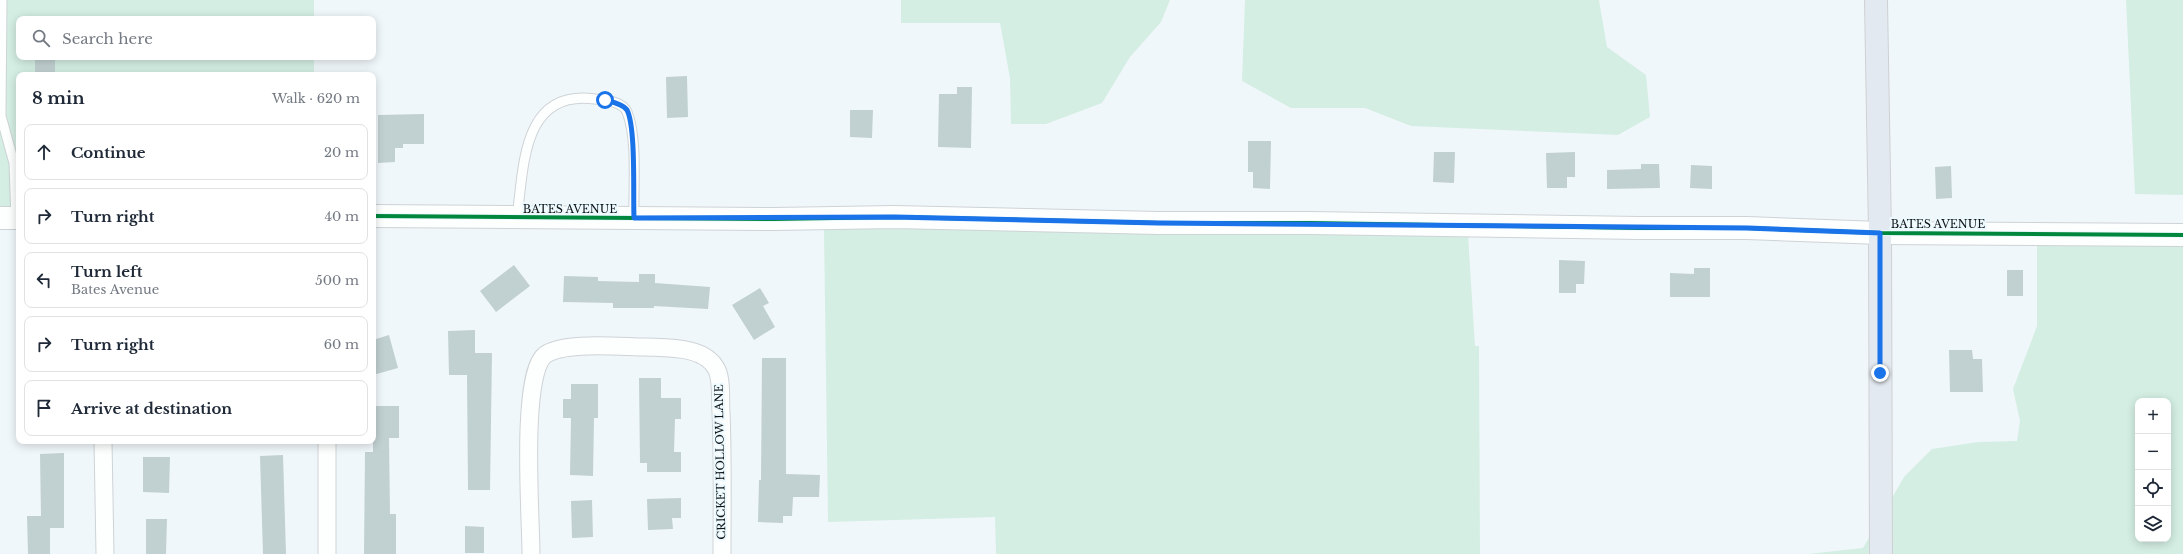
<!DOCTYPE html>
<meta charset="utf-8">
<style>
:root{--surface:#fff;--page:#f2f2f3;--text:#1f2937;--muted:#747a83;--line:#e0e1e3}
body{margin:0;font-family:"Libre Baskerville",serif;background:var(--page);color:var(--text)}
.controls{position:absolute;right:12px;bottom:12px;display:grid;overflow:hidden;border-radius:8px;box-shadow:0 2px 10px #0003}
.controls button{width:36px;height:36px;display:grid;place-items:center;padding:0;border:0;border-bottom:1px solid var(--line);background:var(--surface);color:var(--text);font:20px sans-serif}
.stop{position:absolute;width:12px;height:12px;margin:-9px;border:3px solid #1a73e8;border-radius:50%;background:#fff}
.stop.end{background:#1a73e8;border-color:#fff;box-shadow:0 1px 4px #0008}
.list{margin:0;padding:0;list-style:none}
h2{display:flex;justify-content:space-between;align-items:center;height:52px;margin:0;padding:0 16px;font-size:17px}
h2 small{font-size:13px;font-weight:400;color:var(--muted)}
.list li{display:grid;grid-template-columns:26px 1fr auto;gap:12px;align-items:center;box-sizing:border-box;height:56px;margin:0 8px 8px;padding:0 8px;border:1px solid var(--line);border-radius:8px}
.list b{display:block;font-size:15px;white-space:nowrap}
.list p{margin:0;font-size:13px;white-space:nowrap;color:var(--muted)}
.list em{font-size:13px;font-style:normal;color:var(--muted)}
.icon{flex:none;width:22px;height:22px;fill:none;stroke:currentColor;stroke-width:2;stroke-linecap:round;stroke-linejoin:round}
.map{position:relative;flex:none;width:2183px;height:554px;overflow:hidden}
.search{position:absolute;background:var(--surface);box-shadow:0 2px 10px #0003;left:16px;top:16px;width:360px;height:44px;display:flex;align-items:center;gap:10px;box-sizing:border-box;padding:0 14px;border-radius:8px;color:var(--muted);font-size:15px}
.panel{position:absolute;background:var(--surface);box-shadow:0 2px 10px #0003;left:16px;top:72px;width:360px;height:372px;border-radius:8px}
.map>svg:first-child{display:block}
.green{fill:#d4eee3;fill-rule:evenodd}
.building{fill:#c1d0d1}
.lines{fill:none;stroke-linecap:round;stroke-linejoin:round}
.service-casing{stroke:#ced3d6;stroke-width:11}
.minor-casing{stroke:#ced3d6;stroke-width:19}
.tertiary-casing{stroke:#ced3d6;stroke-width:24}
.primary-casing{stroke:#ced1d3;stroke-width:24}
.service{stroke:#fdfefe;stroke-width:9}
.minor{stroke:#fdfefe;stroke-width:17}
.tertiary{stroke:#fdfefe;stroke-width:22}
.primary{stroke:#e3e9f0;stroke-width:22}
.cycleway-casing{stroke:#ecf9fe;stroke-width:6}
.cycleway{stroke:#00873e;stroke-width:4}
.route{stroke:#1a73e8;stroke-width:5}
.labels{text-anchor:middle;stroke-width:4;stroke-linejoin:round;paint-order:stroke}
.street-label{font-size:11px;fill:#0f1416;stroke:#ecf9fe}
</style>
<div class="map">
<svg width="2183" height="554" viewBox="0 0 2183 554">
<rect width="100%" height="100%" fill="#f0f7fa"/>
<path class="green" d="M0 0H314V19H19V57H314V75H19V208H0Z
M901 0H1170L1161 22 1130 57 1102 103 1046 124H1011L1010 78 1000 23H901Z
M1245 0H1599L1607 47 1646 75 1650 117 1618 135 1411 126 1365 108H1291L1242 81Z
M2126 0H2183V195L2135 194Z
M894 227 1468 235 1475 346H1479L1480 554H996L995 517 828 522 824 230Z
M2037 243 2183 244V554H1890L1889 503 1904 477 1932 449 1978 442 2017 441 2020 421 2013 389 2037 326ZM2138 401H2168V539H2138Z
M1873 531V554H1808L1863 548Z"/>
<path class="building" d="M35 57H55V75H35Z
M687 76 688 117 667 118 666 77Z
M957 87H972L971 148 938 147 939 94H957Z
M850 110H873L872 138 850 137Z
M424 114V144H403V148H395V162L378 163V115Z
M1248 141H1271L1270 189 1253 188V172H1248Z
M1434 152H1455L1454 183 1433 182Z
M1575 152V177H1567V188H1547L1546 153Z
M1641 164H1659L1660 188 1607 189V170L1641 169Z
M1691 165 1712 166V189L1690 188Z
M1951 166 1952 198 1936 199 1935 167Z
M1559 260 1585 261 1584 284H1576V293H1559Z
M514 265 530 286 496 312 480 291Z
M1694 268H1710V297H1670V273L1694 274Z
M2007 270H2023V296H2007Z
M639 274H655V283L710 287 708 309 654 306V308H613V303L563 302 564 276 598 277V281L639 282Z
M760 288 769 303 763 306 775 327 754 340 732 305Z
M475 330V353H492L490 490H468L467 375H449L448 331Z
M389 335 398 368 373 375V340Z
M1949 350H1972L1973 359H1982L1983 392H1950Z
M762 358H786V474L820 475 819 497H793L792 516H783V523L758 522 759 480H761Z
M639 378H661V398H681V419H675L674 452H681V472H647V463H640Z
M571 384H598V418H594L593 476 570 475 571 418H563V399H571Z
M373 406H399V438H389L390 514H396V554H364L365 452H373Z
M64 453V528H50V554H28L27 516H41L40 454Z
M283 455 286 554H263L260 456Z
M143 457H170L169 493 143 492Z
M681 498V518H672L673 529 648 530 647 499Z
M592 500 593 537 572 538 571 501Z
M146 519H167L166 554H146Z
M465 526 484 527V553H465Z"/>
<g class="lines">
<g class="service-casing">
<path id="service" d="M2 0 1 116 14 163 16 218
M517 217C524 166 522 89 595 99 604 100 623 101 627 112 638 139 633 189 634 218"/>
</g>
<g class="minor-casing">
<path id="minor" d="M103 441 105 554
M327 441V554
M531 554C531 519 520 374 545 355 563 341 622 347 646 347 668 348 706 346 717 370 722 381 720 399 721 412 723 459 722 507 722 554"/>
</g>
<g class="tertiary-casing">
<path id="tertiary" d="M373 216 774 219 894 217 1159 223H1310L1639 228H1747L1880 233 2183 235
M0 218H19"/>
</g>
<g class="primary-casing">
<path id="primary" d="M1876 0 1880 233 1881 554"/>
</g>
<use href="#service" class="service"/>
<use href="#minor" class="minor"/>
<use href="#tertiary" class="tertiary"/>
<use href="#primary" class="primary"/>
<g class="cycleway-casing">
<path id="cycleway" d="M373 216 774 219 894 217 1159 223H1310L1639 228H1747L1880 233 2183 235"/>
</g>
<use href="#cycleway" class="cycleway"/>
</g>
<g class="lines">
<path class="route" d="M605 100C612 102 623 104 627 110 636 127 633 196 634 218L894 217 1159 223 1747 228 1880 233V373"/>
</g>
<g class="labels">
<g class="street-label">
<text x="570" y="213">BATES AVENUE</text>
<text x="1938" y="228">BATES AVENUE</text>
<text transform="translate(720 462) rotate(-91)" y="4">CRICKET HOLLOW LANE</text>
</g>
</g>
</svg>
<div class="controls">
<button>+</button>
<button>−</button>
<button><svg class="icon" aria-label="locate" viewBox="0 0 24 24"><circle cx="12" cy="12" r="6"/><path d="M12 2v4M12 18v4M2 12h4M18 12h4"/></svg></button>
<button><svg class="icon" aria-label="layers" viewBox="0 0 24 24"><path d="M12 4l9 5-9 5-9-5zM3 14l9 5 9-5"/></svg></button>
</div>
<div class="stop" style="left:605px;top:100px"></div>
<div class="stop end" style="left:1880px;top:373px"></div>
<div class="search"><svg class="icon" aria-label="search" viewBox="0 0 24 24"><circle cx="10" cy="10" r="6"/><path d="M15 15l6 6"/></svg>Search here</div>
<section class="panel">
<h2>8 min<small>Walk · 620 m</small></h2>
<ul class="list">
<li><svg class="icon" aria-label="ahead" viewBox="0 0 24 24"><path d="M12 20V5M6 11l6-6 6 6"/></svg><div><b>Continue</b></div><em>20 m</em></li>
<li><svg class="icon" aria-label="right" viewBox="0 0 24 24"><path d="M7 20v-9h11M14 6l5 5-5 5"/></svg><div><b>Turn right</b></div><em>40 m</em></li>
<li><svg class="icon" aria-label="left" viewBox="0 0 24 24"><path d="M17 20v-9H6M10 6l-5 5 5 5"/></svg><div><b>Turn left</b><p>Bates Avenue</p></div><em>500 m</em></li>
<li><svg class="icon" aria-label="right" viewBox="0 0 24 24"><path d="M7 20v-9h11M14 6l5 5-5 5"/></svg><div><b>Turn right</b></div><em>60 m</em></li>
<li><svg class="icon" aria-label="arrive" viewBox="0 0 24 24"><path d="M6 21V4h12l-3 4 3 4H6"/></svg><div><b>Arrive at destination</b></div></li>
</ul>
</section>
</div>
